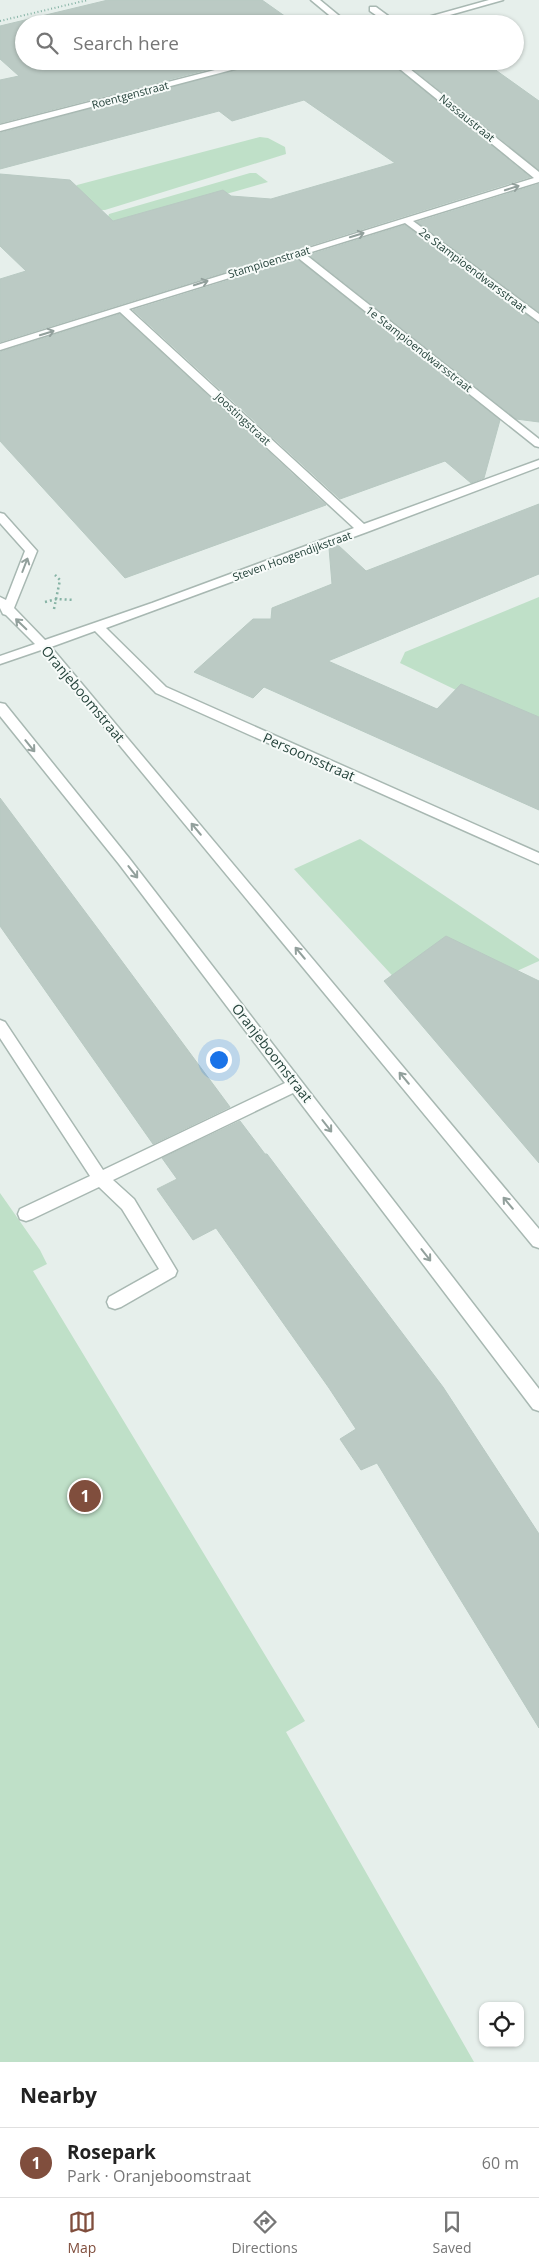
<!DOCTYPE html>
<meta charset="utf-8">
<style>
:root{--surface:#fff;--page:#f6f6f6;--text:#222;--muted:#767676;--line:#e0e0e0;--accent:#804e3d}
body{margin:0;font-family:"Open Sans",sans-serif;background:var(--page);color:var(--text)}
.controls{position:absolute;right:15px;bottom:15px;display:grid;overflow:hidden;border-radius:10px;box-shadow:0 1px 4px #0004}
.controls button{width:45px;height:45px;display:grid;place-items:center;padding:0;border:0;border-bottom:1px solid var(--line);background:var(--surface);color:var(--text);font:25px sans-serif}
.you{position:absolute;left:218px;top:1059px;width:18px;height:18px;margin:-12px;border:4px solid #fff;border-radius:50%;background:#1a73e8;box-shadow:0 0 0 8px #1a73e833}
.badge{display:grid;place-items:center;width:32px;height:32px;border-radius:50%;background:var(--accent);color:#fff;font-size:16px;font-weight:700}
.pin{position:absolute;translate:-50% -50%;border:2px solid #fff;box-shadow:0 1px 5px #0006}
.list{margin:0;padding:0;list-style:none}
h2{display:flex;justify-content:space-between;align-items:center;height:65px;margin:0;padding:0 20px;font-size:21px}
h2 small{font-size:16px;font-weight:400;color:var(--muted)}
.list li{display:grid;grid-template-columns:32px 1fr auto;gap:15px;align-items:center;box-sizing:border-box;height:70px;padding:0 20px;border-top:1px solid var(--line)}
.list b{display:block;font-size:19px;white-space:nowrap}
.list p{margin:0;font-size:16px;white-space:nowrap;color:var(--muted)}
.list em{font-size:16px;font-style:normal;color:var(--muted)}
.icon{flex:none;width:28px;height:28px;fill:none;stroke:currentColor;stroke-width:2;stroke-linecap:round;stroke-linejoin:round}
.map{position:relative;flex:none;width:539px;height:2062px;overflow:hidden}
.search{position:absolute;background:var(--surface);box-shadow:0 1px 4px #0004;left:15px;right:15px;top:15px;height:55px;display:flex;align-items:center;gap:12px;box-sizing:border-box;padding:0 18px;border-radius:28px;color:var(--muted);font-size:19px}
.sheet{height:135px;background:var(--surface)}
nav{display:flex;justify-content:space-around;align-items:center;box-sizing:border-box;height:70px;border-top:1px solid var(--line);background:var(--surface);font-size:14px;color:var(--muted)}
nav a{display:grid;justify-items:center;gap:2px}
nav .on{color:var(--accent)}
.map>svg:first-child{display:block}
.green{fill:#bfe0c8}
.building{fill:#bbcac4;stroke:#b8c9c2}
.lines{fill:none;stroke-linecap:round;stroke-linejoin:round}
.minor-casing{stroke:#a8b8b2;stroke-width:3}
.path-far1{stroke:#86b3a5;stroke-width:2;stroke-dasharray:1 2.5;stroke-linecap:butt}
.path{stroke:#86b3a5;stroke-width:2.5;stroke-dasharray:2 3;stroke-linecap:butt}
.minor{fill:#fff;fill-rule:evenodd}
.oneway{stroke:#92a09c}
.labels{text-anchor:middle;stroke-width:4;stroke-linejoin:round;paint-order:stroke}
.far-street-label{font-size:11px;fill:#24423a;stroke:#f7fbf9}
.street-label{font-size:14px;fill:#24423a;stroke:#f7fbf9}
</style>
<div class="map">
<svg width="539" height="2062" viewBox="0 0 539 2062">
<rect width="100%" height="100%" fill="#e6efeb"/>
<path class="green" d="M260 137 268 138 285 147 286 154 105 210H99L74 189 77 185Z
M250 173H256L268 182 212 198 111 222 107 220 109 214Z
M539 597V717L456 690 400 663 405 652Z
M360 839 539 959V961L479 988 448 1036 294 869Z
M0 1193 40 1250 47 1264 33 1271 305 1721 286 1732 474 2062H0Z"/>
<path class="building" d="M108 0H262L296 24H24V61H241L0 123V80L19 76 0 59V26Z
M267 61H388L530 177 0 342V279L26 271 0 246V174L70 180 113 221 223 190 231 196 271 199 395 163 304 100 232 121 219 111 0 169V133Z
M403 61H483L539 101V170Z
M539 184V312L417 222Z
M405 225 539 324V422L516 419 309 255Z
M297 259 500 420 484 478 471 483 445 461 340 499 133 310Z
M120 314 326 505 125 578 0 441V352Z
M539 504V574L328 661 437 709 461 684 539 717V810L264 687 253 698 194 672 253 619H271L272 608 332 584 329 548 338 545 366 571Z
M0 798 98 929 230 1107 153 1144 0 926Z
M446 936 539 981V1163L384 981Z
M240 1121 265 1154H267L443 1387 539 1534V1728L377 1463 361 1470 340 1439 356 1429 329 1388 216 1228 193 1240 157 1189 177 1179 162 1158Z"/>
<g class="lines">
<g class="minor-casing">
<path id="minor" d="M311 0H320L349 24H340Z
M489 0H503L418 24H403Z
M370 7H376L399 24H389L370 11Z
M250 61H265L0 131V125Z
M390 61H400L539 172V182L413 221 539 314V322L405 223 305 254 539 439V447L535 446 297 257 129 309 364 524 539 460V467L367 532 106 628 166 687 539 853V864L156 693 95 631 51 647 539 1229V1248L533 1246 41 650 0 664V656L35 644 6 615 3 614 0 608V597L6 600 25 551 0 523V513L4 514 37 551 14 608 45 640 152 603 354 528 120 312 0 350V344L534 178Z
M0 703 5 704 129 858 539 1389V1411L533 1409 293 1093 113 1180 134 1199 177 1271 175 1276 121 1307 115 1309 109 1307 107 1302 109 1297 159 1269 122 1209 99 1187 32 1219 26 1221 20 1219 18 1214 20 1209 90 1176 0 1038V1020L5 1022 103 1170 285 1083 119 864 0 716Z"/>
</g>
<path class="path-far1" d="M0 21 88 0"/>
<path class="path" d="M45 602 57 599 74 600
M54 609 60 580 55 575"/>
<use href="#minor" class="minor"/>
</g>
<defs><path id="oneway-shaft" d="M-6 0H5M1.5-3L5.5 0L1.5 3" fill="none" stroke-width="1.6" stroke-linecap="round" stroke-linejoin="round" transform="scale(1.25)"/></defs>
<g class="oneway">
<use href="#oneway-shaft" transform="translate(512 188) rotate(-18)"/>
<use href="#oneway-shaft" transform="translate(357 235) rotate(-17)"/>
<use href="#oneway-shaft" transform="translate(201 283) rotate(-18)"/>
<use href="#oneway-shaft" transform="translate(47 333) rotate(-17)"/>
<use href="#oneway-shaft" transform="translate(25 565) rotate(-69)"/>
<use href="#oneway-shaft" transform="translate(21 624) rotate(-136)"/>
<use href="#oneway-shaft" transform="translate(30 746) rotate(51)"/>
<use href="#oneway-shaft" transform="translate(196 829) rotate(-130)"/>
<use href="#oneway-shaft" transform="translate(133 872) rotate(52)"/>
<use href="#oneway-shaft" transform="translate(300 953) rotate(-130)"/>
<use href="#oneway-shaft" transform="translate(404 1078) rotate(-130)"/>
<use href="#oneway-shaft" transform="translate(327 1126) rotate(52)"/>
<use href="#oneway-shaft" transform="translate(508 1203) rotate(-130)"/>
<use href="#oneway-shaft" transform="translate(426 1255) rotate(52)"/>
</g>
<g class="labels">
<g class="far-street-label">
<text transform="translate(130 95) rotate(-15)" y="4">Roentgenstraat</text>
<text transform="translate(467 118) rotate(39)" y="4">Nassaustraat</text>
<text transform="translate(269 262) rotate(-17)" y="4">Stampioenstraat</text>
<text transform="translate(473 270) rotate(37)" y="4">2e Stampioendwarsstraat</text>
<text transform="translate(419 349) rotate(38)" y="4">1e Stampioendwarsstraat</text>
<text transform="translate(243 419) rotate(43)" y="4">Joostingstraat</text>
<text transform="translate(292 556) rotate(-20)" y="4">Steven Hoogendijkstraat</text>
</g>
<g class="street-label">
<text transform="translate(83 694) rotate(50)" y="5">Oranjeboomstraat</text>
<text transform="translate(309 757) rotate(24)" y="5">Persoonsstraat</text>
<text transform="translate(272 1053) rotate(52)" y="5">Oranjeboomstraat</text>
</g>
</g>
</svg>
<div class="controls">
<button><svg class="icon" aria-label="locate" viewBox="0 0 24 24"><circle cx="12" cy="12" r="6"/><path d="M12 2v4M12 18v4M2 12h4M18 12h4"/></svg></button>
</div>
<div class="you"></div>
<div class="pin badge" style="left:85px;top:1496px">1</div>
<div class="search"><svg class="icon" aria-label="search" viewBox="0 0 24 24"><circle cx="10" cy="10" r="6"/><path d="M15 15l6 6"/></svg>Search here</div>
</div>
<section class="sheet">
<h2>Nearby<small></small></h2>
<ul class="list">
<li><span class="badge">1</span><div><b>Rosepark</b><p>Park · Oranjeboomstraat</p></div><em>60 m</em></li>
</ul>
</section>
<nav>
<a class="on"><svg class="icon" aria-label="map" viewBox="0 0 24 24"><path d="M3 6l6-2 6 2 6-2v14l-6 2-6-2-6 2zM9 4v14M15 6v14"/></svg>Map</a>
<a><svg class="icon" aria-label="directions" viewBox="0 0 24 24"><path d="M12 3l9 9-9 9-9-9zM9 14v-3h6M13 9l2 2-2 2"/></svg>Directions</a>
<a><svg class="icon" aria-label="saved" viewBox="0 0 24 24"><path d="M7 4h10v16l-5-4-5 4z"/></svg>Saved</a>
</nav>
